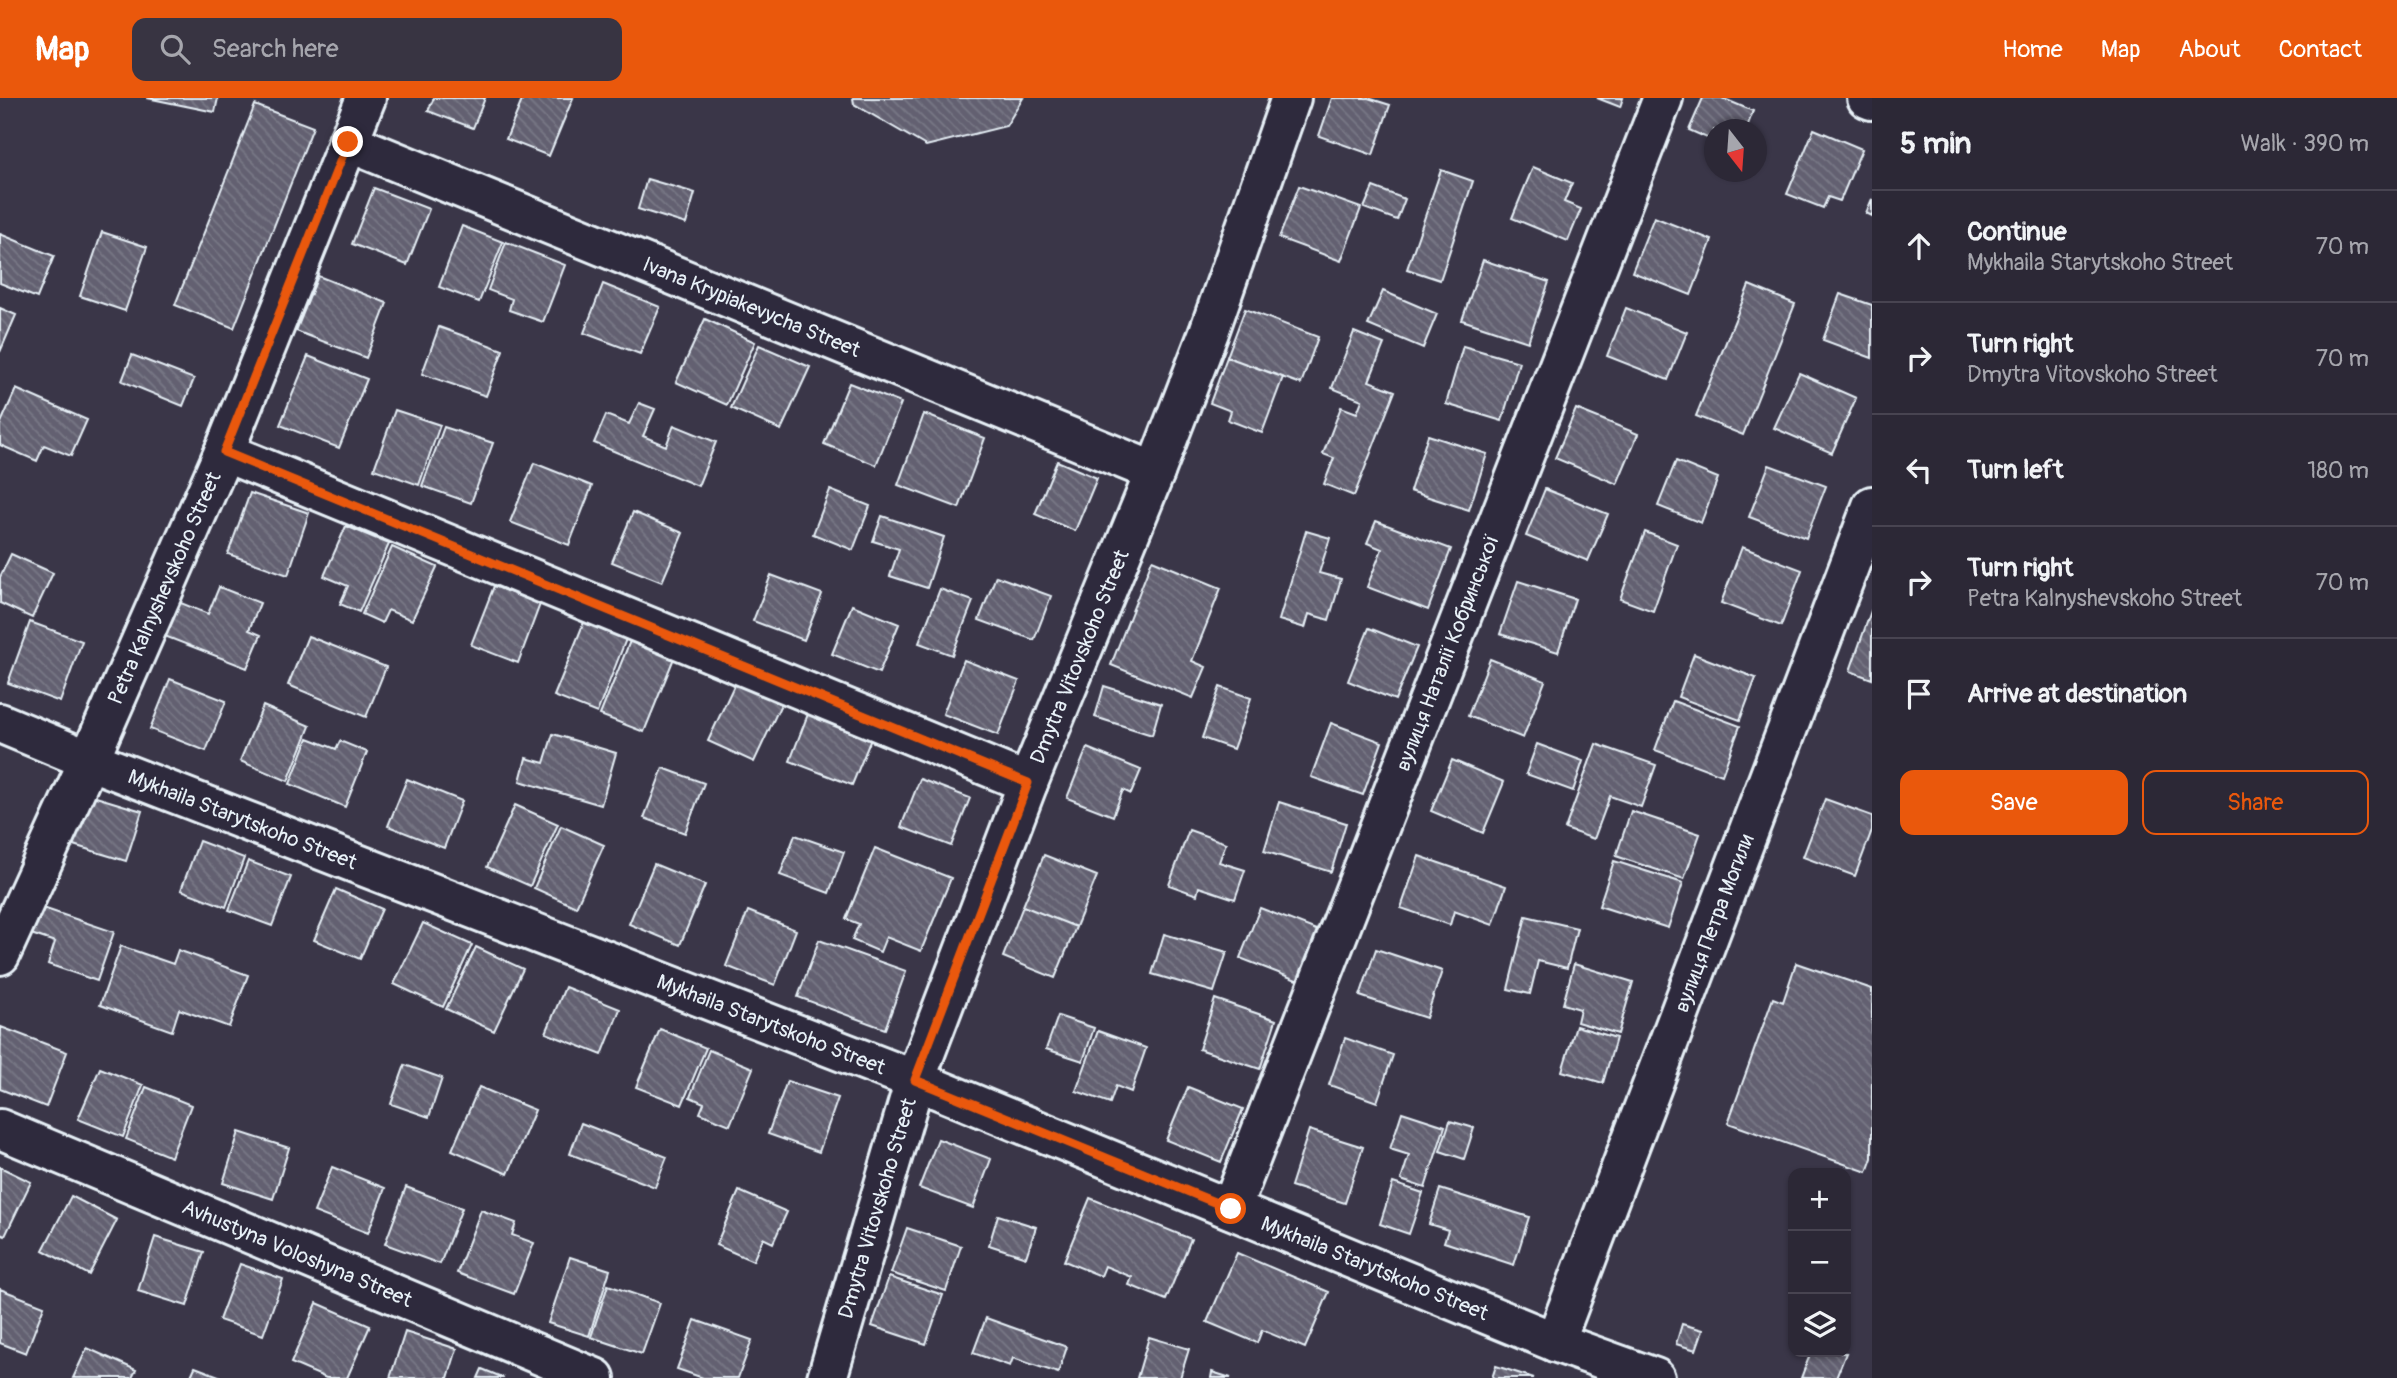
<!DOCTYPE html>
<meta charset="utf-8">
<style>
:root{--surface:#2c2836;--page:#383442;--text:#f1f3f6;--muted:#a6a6ad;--line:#484451;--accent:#ea580c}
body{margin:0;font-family:Pangolin,sans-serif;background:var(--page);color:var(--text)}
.controls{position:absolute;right:21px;bottom:21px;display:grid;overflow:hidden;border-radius:14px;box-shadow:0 2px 5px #0004}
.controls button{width:63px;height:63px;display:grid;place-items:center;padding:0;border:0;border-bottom:2px solid var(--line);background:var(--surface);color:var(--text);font:35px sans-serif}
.compass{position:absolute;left:1704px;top:21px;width:63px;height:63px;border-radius:50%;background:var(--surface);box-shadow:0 2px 5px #0004;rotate:163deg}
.stop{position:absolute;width:21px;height:21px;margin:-16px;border:5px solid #ea580c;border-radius:50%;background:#fff}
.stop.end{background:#ea580c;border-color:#fff;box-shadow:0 2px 7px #0008}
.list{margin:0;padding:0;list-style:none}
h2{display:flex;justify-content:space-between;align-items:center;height:91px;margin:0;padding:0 28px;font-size:30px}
h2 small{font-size:23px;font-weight:400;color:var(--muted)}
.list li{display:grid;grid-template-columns:46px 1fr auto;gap:21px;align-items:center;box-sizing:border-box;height:112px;padding:0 28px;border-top:2px solid var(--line)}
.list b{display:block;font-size:26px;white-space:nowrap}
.list p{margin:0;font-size:23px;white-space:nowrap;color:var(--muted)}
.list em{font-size:23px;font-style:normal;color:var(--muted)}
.actions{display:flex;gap:14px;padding:21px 28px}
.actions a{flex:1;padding:16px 0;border:2px solid var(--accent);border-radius:14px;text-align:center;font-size:24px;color:var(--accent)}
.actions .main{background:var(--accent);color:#fff}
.icon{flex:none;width:38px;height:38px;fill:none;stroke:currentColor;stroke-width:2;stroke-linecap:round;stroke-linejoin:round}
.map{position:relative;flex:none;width:1872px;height:1280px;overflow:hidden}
header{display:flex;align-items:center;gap:42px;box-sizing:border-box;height:98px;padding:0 35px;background:var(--accent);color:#fff}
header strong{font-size:33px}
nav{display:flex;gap:38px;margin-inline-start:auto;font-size:24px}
.search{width:490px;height:63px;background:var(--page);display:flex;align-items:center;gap:18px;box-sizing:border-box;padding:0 24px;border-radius:14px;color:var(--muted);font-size:26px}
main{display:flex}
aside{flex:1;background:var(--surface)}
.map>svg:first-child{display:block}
.building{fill:url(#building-back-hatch);stroke:#e8f1f8;stroke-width:2}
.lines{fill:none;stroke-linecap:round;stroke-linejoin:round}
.minor-casing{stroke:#e8f1f8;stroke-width:44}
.minor{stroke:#2f2a3d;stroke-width:38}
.route{stroke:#ea580c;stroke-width:9}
.labels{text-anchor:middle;stroke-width:7;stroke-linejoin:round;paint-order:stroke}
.street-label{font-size:21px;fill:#e8f1f8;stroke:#2f2a3d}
</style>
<header>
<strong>Map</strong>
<div class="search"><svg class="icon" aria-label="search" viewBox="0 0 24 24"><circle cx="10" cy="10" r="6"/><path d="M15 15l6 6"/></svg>Search here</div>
<nav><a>Home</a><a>Map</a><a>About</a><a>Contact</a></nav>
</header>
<main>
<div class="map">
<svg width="1872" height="1280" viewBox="0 0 1872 1280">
<defs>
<pattern id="building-back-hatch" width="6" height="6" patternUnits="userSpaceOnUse" patternTransform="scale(1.75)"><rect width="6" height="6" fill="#636171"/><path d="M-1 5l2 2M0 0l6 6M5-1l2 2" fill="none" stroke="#797886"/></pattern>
</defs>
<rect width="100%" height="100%" fill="#3a3648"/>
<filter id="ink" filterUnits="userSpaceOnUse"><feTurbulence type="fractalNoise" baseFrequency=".0143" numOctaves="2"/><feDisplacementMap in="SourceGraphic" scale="14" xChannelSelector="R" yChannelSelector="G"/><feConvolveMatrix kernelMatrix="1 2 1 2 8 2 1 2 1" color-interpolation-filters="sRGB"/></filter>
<g filter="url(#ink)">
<path class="building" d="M147 0H218L215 14Z
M434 0H485L473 30 428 13Z
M523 0H573L549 58 506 41Z
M853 0H1023L1006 28 926 48 854 6Z
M1332 0H1368L1390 7 1373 57 1319 38Z
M1597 0H1623L1620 9Z
M1703 0H1722L1753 13 1746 32H1714V43L1689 32Z
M255 7 313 29 234 230 175 207Z
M1814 31 1862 51 1840 103 1828 99 1823 110 1787 96Z
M1533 69 1572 85 1564 104 1581 111 1568 143 1512 120Z
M1441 72 1473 83 1440 182 1407 171Z
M647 81 695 95 686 126 638 111Z
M1299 88 1361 110 1341 163 1279 140Z
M1373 89 1405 101 1397 122 1364 110Z
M374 90 429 111 407 167 352 146Z
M1872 101V118L1866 115Z
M1654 119 1712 142 1691 197 1632 174Z
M462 128 503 144 479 204 439 189Z
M102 134 147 149 125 213 80 198Z
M0 136 54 158 37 200 0 185Z
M506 144 565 167 543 224 509 212 512 201 488 192Z
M1483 162 1549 184 1528 244 1462 222Z
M318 178 387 205 366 260 296 233Z
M603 186 660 209 640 256 584 235Z
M1749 187 1795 206 1743 337 1696 318Z
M1383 193 1437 216 1423 250 1368 227Z
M1840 196 1872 207V260L1823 242Z
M0 210 16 217 0 254Z
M1626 210 1687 234 1668 282 1607 258Z
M1245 211 1318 239 1301 286 1227 259Z
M705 221 755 244 727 307 676 284Z
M439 229 503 252 486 298 422 276Z
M1354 234 1384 246 1369 283 1395 293 1354 398 1324 386 1334 360 1323 356 1341 309 1357 315 1362 302 1332 290Z
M759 247 810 269 781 332 731 310Z
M1463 248 1519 264 1502 323 1446 306Z
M132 257 194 281 183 308 122 283Z
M308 258 367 281 339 350 280 327Z
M1227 259 1283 279 1262 335 1228 322 1231 313 1210 305Z
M1799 275 1856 300 1832 355 1774 330Z
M849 285 901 305 876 367 824 346Z
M16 291 87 322 71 358 44 347 37 363 0 347V327Z
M639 305 655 311 643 338 666 348 674 327 716 344 698 388 594 345 606 317 629 326Z
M1576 311 1638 336 1617 386 1555 360Z
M395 312 440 327 419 387 374 371Z
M924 316 985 340 959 410 898 387Z
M444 329 493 345 471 405 422 388Z
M1428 337 1487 356 1469 412 1410 393Z
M1057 363 1097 380 1075 433 1035 416Z
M1676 363 1718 380 1701 425 1658 408Z
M534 365 592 388 569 447 510 424Z
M1769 367 1826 388 1806 440 1749 419Z
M1545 391 1608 416 1588 463 1526 438Z
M830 392 870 408 853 452 813 436Z
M250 395 309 415 288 477 228 456Z
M633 414 683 435 662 484 612 464Z
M882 418 944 439 927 490 890 478 899 451 873 443Z
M1376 423 1451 451 1428 512 1367 489 1382 451 1367 445Z
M346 428 389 446 359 514 340 506 348 488 324 478Z
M1306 433 1330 440 1319 475 1341 481 1329 522 1309 516 1305 530 1279 522Z
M1645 434 1677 446 1653 513 1620 501Z
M392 449 437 469 412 522 388 512 382 525 362 516Z
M1742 449 1802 472 1781 528 1721 505Z
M11 456 53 475 32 520 0 505V479Z
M1152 462 1221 490 1192 563 1206 569 1193 600 1111 567Z
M771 477 822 496 804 542 753 523Z
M996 478 1051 498 1034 542 979 522Z
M1518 483 1575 501 1558 554 1500 536Z
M494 488 540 506 518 565 471 547Z
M219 489 260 505 249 532 261 537 247 570 162 537 176 503 208 516Z
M940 491 973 503 952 557 919 545Z
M852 507 899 526 879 575 832 556Z
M1871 513 1872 514V581L1850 573Z
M30 524 82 543 60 604 8 585Z
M584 524 626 541 597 615 554 598Z
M1369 530 1417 549 1395 602 1348 583Z
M308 538 386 569 366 619 288 587Z
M630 543 674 560 644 634 600 617Z
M1694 556 1756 580 1740 622 1678 599Z
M1490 561 1545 583 1523 640 1468 618Z
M964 562 1019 583 998 637 943 616Z
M170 581 226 603 206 653 150 631Z
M736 583 782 604 754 664 708 643Z
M1104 588 1161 606 1152 637 1095 619Z
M1220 589 1251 600 1233 651 1202 640Z
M1673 603 1740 628 1722 677 1655 652Z
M263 608 310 628 288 683 240 663Z
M808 616 871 641 852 687 790 663Z
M1331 625 1382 644 1363 697 1311 679Z
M553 636 616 655 601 707 520 683 526 660 544 665Z
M308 640 336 651 340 643 367 654 345 709 290 686Z
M1537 646 1583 663 1573 693 1526 676Z
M1596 646 1656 667 1641 709 1610 698 1594 741 1565 731Z
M1087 650 1141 672 1131 696 1123 692 1113 718 1067 700Z
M1452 662 1504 684 1483 735 1431 713Z
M663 670 704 685 685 735 644 720Z
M407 681 462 703 444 750 388 728Z
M920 681 970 700 951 748 901 729Z
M86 696 142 713 126 763 70 746Z
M1825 701 1872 718V732L1855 778 1803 759Z
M1279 704 1346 725 1331 774 1264 753Z
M515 707 558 726 530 788 487 769Z
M1631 713 1700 736 1684 781 1616 758Z
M561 728 604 747 576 809 534 790Z
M1189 732 1226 745 1219 764 1245 772 1235 801 1199 789 1197 797 1169 787Z
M795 737 844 754 829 795 780 777Z
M199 743 244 760 226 809 181 792Z
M875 750 951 780 921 853 886 839 880 854 852 842 859 826 846 821Z
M1044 757 1097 778 1076 829 1023 808Z
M1419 758 1506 788 1493 827 1454 813 1450 827 1401 810Z
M248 763 291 779 272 828 229 812Z
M1614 763 1683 785 1668 830 1599 808Z
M654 766 705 787 680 847 629 826Z
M336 791 382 811 360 861 314 842Z
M1023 808 1076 829 1055 880 1003 859Z
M40 809 114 834 97 883 48 866 55 844 31 836Z
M1260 810 1319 833 1299 883 1240 860Z
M748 813 796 832 775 887 726 868Z
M1526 818 1577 830 1567 870 1538 863 1530 896 1508 891Z
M423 825 472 847 443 909 394 886Z
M1164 836 1227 854 1214 894 1152 876Z
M819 842 906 873 885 931 798 899Z
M121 848 173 866 178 852 248 877 229 929 179 911 172 933 100 907Z
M476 849 523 871 494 933 446 911Z
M1376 851 1442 873 1426 920 1360 898Z
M1796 865 1872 891V1060L1867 1074 1728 1025 1773 900 1783 904Z
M1574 866 1633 884 1618 936 1577 924 1580 911 1563 906Z
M565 889 620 911 602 957 546 935Z
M1215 901 1276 922 1260 971 1199 951Z
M1058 918 1094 930 1083 963 1046 951Z
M1576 928 1616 940 1603 985 1562 973Z
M1 929 67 954 46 1009 0 991Z
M660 931 706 950 682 1007 636 989Z
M1098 933 1146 950 1131 994 1116 988 1110 1005 1076 993Z
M1345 940 1393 957 1377 1004 1329 987Z
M709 952 753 970 730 1027 700 1015 704 1005 690 999Z
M405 967 442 980 429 1019 391 1006Z
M100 970 143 987 123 1039 78 1021Z
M787 983 838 1000 819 1054 768 1036Z
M146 989 191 1007 171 1059 126 1041Z
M479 989 535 1012 508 1076 452 1052Z
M1188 989 1243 1011 1221 1064 1166 1042Z
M1402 1014 1445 1028 1425 1090 1401 1082 1409 1057 1390 1051Z
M1450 1023 1474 1030 1464 1061 1440 1053Z
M581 1025 667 1059 655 1089 570 1056Z
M1309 1032 1363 1049 1345 1105 1291 1088Z
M239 1034 289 1050 273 1101 223 1085Z
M938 1041 991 1061 973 1110 919 1090Z
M0 1069 31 1084 5 1138 0 1136Z
M332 1069 385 1090 368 1135 314 1114Z
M1393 1085 1423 1095 1409 1136 1380 1126Z
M406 1089 462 1110 440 1166 385 1146Z
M1440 1091 1529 1119 1514 1167 1444 1144 1448 1132 1429 1126Z
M739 1093 787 1114 773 1145 763 1140 753 1163 716 1147Z
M71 1098 117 1122 89 1177 43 1152Z
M1090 1100 1191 1141 1166 1202 1129 1187 1132 1179 1105 1168 1101 1178 1064 1163Z
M481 1112 516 1125 512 1137 534 1145 514 1196 457 1175Z
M998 1117 1036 1129 1026 1159 989 1147Z
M907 1130 961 1148 946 1193 891 1175Z
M155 1139 204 1154 187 1208 138 1193Z
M1237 1155 1329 1194 1305 1250 1262 1232 1257 1245 1207 1224Z
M570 1159 610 1172 589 1238 548 1225Z
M240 1166 283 1181 263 1237 219 1222Z
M889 1179 943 1197 926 1246 872 1228Z
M608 1187 660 1205 642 1256 591 1239Z
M0 1191 44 1208 26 1255 0 1245Z
M317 1205 370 1228 347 1280H326L291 1265Z
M986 1220 1067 1249 1058 1275 1013 1260 1010 1268 973 1255Z
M695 1222 752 1242 738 1280H703L677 1271Z
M1682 1226 1703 1232 1696 1252 1676 1246Z
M405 1234 457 1251 448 1280H390Z
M1149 1239 1189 1251 1180 1280H1137Z
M87 1250 136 1272 132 1280H73Z
M1811 1254 1846 1255 1836 1280H1801Z
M1496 1268 1534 1280H1492Z
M195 1269 224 1280H190Z
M482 1271 504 1280H478Z
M1212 1274 1231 1280H1211Z"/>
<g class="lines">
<g class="minor-casing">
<g id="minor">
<path d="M1867 0 1872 2"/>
<path id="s1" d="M348 44 1155 374"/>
<path d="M224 354 1028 685"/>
<path id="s2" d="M0 625 89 662 915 982 1555 1244 1655 1280"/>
<path id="s3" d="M0 857 89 662 224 354 366 0"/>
<path id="s4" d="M0 1031 595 1280"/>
<path id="s5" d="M1231 1111 1663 0"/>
<path id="s6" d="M1555 1244 1872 408"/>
<path id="s7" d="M827 1280 915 982 1028 685 1155 374 1209 234 1291 0"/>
</g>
</g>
<use href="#minor" class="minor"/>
</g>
</g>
<g class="lines" filter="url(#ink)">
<path class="route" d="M348 44 224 354 1028 685 915 982 1231 1111"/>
</g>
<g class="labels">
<g class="street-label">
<text dy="7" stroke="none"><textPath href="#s1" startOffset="436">Ivana Krypiakevycha Street</textPath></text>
<text dy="7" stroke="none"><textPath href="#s3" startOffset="402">Petra Kalnyshevskoho Street</textPath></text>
<text dy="7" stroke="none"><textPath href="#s5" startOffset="597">вулиця Наталії Кобринської</textPath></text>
<text dy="7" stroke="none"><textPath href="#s7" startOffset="765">Dmytra Vitovskoho Street</textPath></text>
<text dy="7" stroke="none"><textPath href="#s2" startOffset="261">Mykhaila Starytskoho Street</textPath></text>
<text dy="7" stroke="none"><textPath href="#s6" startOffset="448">вулиця Петра Могили</textPath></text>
<text dy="7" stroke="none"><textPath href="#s2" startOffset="828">Mykhaila Starytskoho Street</textPath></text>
<text dy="7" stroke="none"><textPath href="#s7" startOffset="177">Dmytra Vitovskoho Street</textPath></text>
<text dy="7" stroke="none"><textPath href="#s4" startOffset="322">Avhustyna Voloshyna Street</textPath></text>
<text dy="7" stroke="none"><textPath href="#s2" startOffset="1479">Mykhaila Starytskoho Street</textPath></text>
</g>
</g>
</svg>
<div class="controls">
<button>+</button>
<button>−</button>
<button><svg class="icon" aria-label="layers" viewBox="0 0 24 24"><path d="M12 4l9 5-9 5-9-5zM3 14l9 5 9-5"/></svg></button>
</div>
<svg class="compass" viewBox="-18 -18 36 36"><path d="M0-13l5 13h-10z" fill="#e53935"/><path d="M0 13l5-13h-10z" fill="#a6a6ad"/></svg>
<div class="stop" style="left:1231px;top:1111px"></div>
<div class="stop end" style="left:348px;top:44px"></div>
</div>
<aside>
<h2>5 min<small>Walk · 390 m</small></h2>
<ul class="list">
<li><svg class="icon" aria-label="ahead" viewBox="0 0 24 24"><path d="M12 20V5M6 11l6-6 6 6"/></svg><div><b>Continue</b><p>Mykhaila Starytskoho Street</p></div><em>70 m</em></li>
<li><svg class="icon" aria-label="right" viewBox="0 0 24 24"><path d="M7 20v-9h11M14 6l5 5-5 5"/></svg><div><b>Turn right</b><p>Dmytra Vitovskoho Street</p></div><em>70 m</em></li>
<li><svg class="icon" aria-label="left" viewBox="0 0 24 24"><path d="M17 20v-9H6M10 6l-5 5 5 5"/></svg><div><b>Turn left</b></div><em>180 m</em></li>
<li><svg class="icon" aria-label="right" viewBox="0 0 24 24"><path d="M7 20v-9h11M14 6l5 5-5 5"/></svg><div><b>Turn right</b><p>Petra Kalnyshevskoho Street</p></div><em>70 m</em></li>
<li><svg class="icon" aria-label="arrive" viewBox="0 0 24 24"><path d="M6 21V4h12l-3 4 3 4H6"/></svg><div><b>Arrive at destination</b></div></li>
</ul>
<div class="actions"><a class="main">Save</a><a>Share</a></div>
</aside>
</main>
